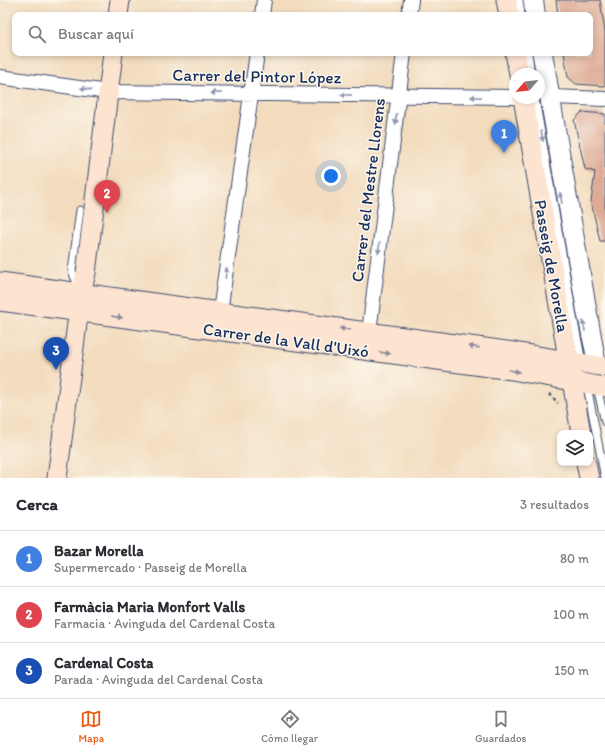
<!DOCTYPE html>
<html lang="es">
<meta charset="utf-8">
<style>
:root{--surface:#fff;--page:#f2f2f3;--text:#2b2b33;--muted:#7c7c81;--line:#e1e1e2;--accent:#ea580c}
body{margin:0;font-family:Itim,sans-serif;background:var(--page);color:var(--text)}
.controls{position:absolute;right:12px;bottom:12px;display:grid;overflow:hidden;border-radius:8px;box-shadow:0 2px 6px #0003}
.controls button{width:36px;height:36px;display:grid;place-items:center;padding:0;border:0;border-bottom:1px solid var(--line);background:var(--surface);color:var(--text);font:20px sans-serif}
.compass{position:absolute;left:509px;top:68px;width:36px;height:36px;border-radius:50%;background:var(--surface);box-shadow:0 2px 6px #0003;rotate:243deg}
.you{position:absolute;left:331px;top:176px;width:14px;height:14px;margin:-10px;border:3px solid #fff;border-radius:50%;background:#1a73e8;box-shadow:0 0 0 6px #1a73e833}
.badge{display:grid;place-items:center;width:26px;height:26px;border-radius:50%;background:var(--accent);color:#fff;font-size:13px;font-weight:700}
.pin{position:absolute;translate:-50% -33px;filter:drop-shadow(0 1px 2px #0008)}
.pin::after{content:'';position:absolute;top:21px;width:14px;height:12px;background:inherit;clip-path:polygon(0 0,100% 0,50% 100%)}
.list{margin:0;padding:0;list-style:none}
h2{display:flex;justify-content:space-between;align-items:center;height:52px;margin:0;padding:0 16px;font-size:17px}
h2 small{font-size:13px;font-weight:400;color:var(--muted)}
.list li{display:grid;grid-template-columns:26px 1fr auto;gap:12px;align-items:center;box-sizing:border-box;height:56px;padding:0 16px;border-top:1px solid var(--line)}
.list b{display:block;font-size:15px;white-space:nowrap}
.list p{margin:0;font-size:13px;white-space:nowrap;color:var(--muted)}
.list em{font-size:13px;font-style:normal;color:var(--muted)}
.icon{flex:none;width:22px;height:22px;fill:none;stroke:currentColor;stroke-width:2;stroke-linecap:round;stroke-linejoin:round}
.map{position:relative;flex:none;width:605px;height:478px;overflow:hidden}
.search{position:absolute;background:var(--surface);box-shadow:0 2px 6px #0003;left:12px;right:12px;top:12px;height:44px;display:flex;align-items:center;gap:10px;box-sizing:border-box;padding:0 14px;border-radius:8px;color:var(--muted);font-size:15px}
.sheet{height:220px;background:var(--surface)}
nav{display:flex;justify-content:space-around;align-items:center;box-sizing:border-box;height:56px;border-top:1px solid var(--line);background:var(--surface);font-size:11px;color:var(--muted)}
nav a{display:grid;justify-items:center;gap:2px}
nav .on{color:var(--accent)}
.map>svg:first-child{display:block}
.building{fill:#deab95}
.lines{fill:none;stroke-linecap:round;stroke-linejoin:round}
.lane-casing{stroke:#3b496c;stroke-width:9}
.street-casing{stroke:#3b496c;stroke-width:16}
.secondary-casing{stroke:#3b496c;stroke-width:21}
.path{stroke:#3b496c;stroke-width:2.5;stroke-dasharray:3 3;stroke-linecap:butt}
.lane{stroke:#fff;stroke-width:7}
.street{stroke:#fff;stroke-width:14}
.secondary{stroke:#fde4d1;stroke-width:19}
.oneway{fill:#8d97ae}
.oneway2{fill:#8c8a98}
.labels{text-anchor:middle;stroke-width:3;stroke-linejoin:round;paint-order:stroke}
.street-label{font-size:17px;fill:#1b2f5e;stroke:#fbf7ec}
</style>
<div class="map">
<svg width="605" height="478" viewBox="0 0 605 478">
<rect width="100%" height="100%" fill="#fbf7ec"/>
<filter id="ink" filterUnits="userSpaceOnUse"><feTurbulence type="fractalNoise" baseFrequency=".025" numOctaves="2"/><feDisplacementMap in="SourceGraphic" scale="8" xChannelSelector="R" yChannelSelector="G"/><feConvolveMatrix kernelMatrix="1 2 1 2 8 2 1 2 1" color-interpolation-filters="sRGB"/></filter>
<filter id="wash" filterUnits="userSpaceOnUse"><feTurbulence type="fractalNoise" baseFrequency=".012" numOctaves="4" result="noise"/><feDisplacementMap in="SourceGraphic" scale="16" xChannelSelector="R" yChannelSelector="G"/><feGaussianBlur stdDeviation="0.9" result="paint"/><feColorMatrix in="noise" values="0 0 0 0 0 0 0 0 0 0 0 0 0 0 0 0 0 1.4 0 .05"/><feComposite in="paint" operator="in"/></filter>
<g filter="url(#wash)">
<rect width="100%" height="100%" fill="#f3dcbe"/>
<g id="blocks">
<path class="building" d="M556 0H600L605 32V86L576 84 568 77 564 53H590V15H558Z
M582 112 605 114V241H600L591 202 595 172 585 169 574 120Z"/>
</g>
</g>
<g filter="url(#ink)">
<use href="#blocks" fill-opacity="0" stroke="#3b496c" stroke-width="1"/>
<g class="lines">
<g class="lane-casing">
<path id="lane" d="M519 0 521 15
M527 0 529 15
M528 53 531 74
M536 53 581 314 591 360
M535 98 573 316 582 362
M78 286 72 271 80 210
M587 386 605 478
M597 387 605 422"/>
</g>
<g class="street-casing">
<path id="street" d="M536 0 538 15
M262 15 264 0
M409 15 411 0
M545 53 599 366
M0 77 108 92 515 97
M552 97 605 99
M220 312 257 53
M369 332 404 53"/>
</g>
<g class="secondary-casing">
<path id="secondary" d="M506 0 509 15
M118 15 120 0
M515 53 519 74
M523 98 581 433
M0 282 514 352 605 367
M0 301 512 370 605 387
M586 463 589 478
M57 478 81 293 86 273 113 53"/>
</g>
<path class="path" d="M549 394 558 403"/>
<use href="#lane" class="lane"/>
<use href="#street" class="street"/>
<use href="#secondary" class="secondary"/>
</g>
<defs><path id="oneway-solid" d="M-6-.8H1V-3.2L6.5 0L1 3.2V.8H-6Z"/></defs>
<g class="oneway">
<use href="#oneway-solid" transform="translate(86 89) rotate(-172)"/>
<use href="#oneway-solid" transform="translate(216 93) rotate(-179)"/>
<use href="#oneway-solid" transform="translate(346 95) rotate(-179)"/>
<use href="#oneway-solid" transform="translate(476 97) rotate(-179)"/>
<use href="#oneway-solid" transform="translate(396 119) rotate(97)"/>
<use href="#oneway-solid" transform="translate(542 136) rotate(80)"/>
<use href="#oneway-solid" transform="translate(561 198) rotate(-100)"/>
<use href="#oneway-solid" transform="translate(379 248) rotate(97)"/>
<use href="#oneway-solid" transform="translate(226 273) rotate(-82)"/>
<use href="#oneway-solid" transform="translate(584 326) rotate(-102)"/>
</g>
<g class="oneway2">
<use href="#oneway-solid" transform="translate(117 317) rotate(8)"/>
<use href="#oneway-solid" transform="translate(345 329) rotate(-172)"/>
<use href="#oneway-solid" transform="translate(474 347) rotate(-172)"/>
<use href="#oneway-solid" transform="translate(385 353) rotate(8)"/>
<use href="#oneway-solid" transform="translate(514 371) rotate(9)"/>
</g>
</g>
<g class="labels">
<g class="street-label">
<text transform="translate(257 76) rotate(1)" y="6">Carrer del Pintor López</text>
<text transform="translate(368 190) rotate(-83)" y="6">Carrer del Mestre Llorens</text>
<text transform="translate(552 266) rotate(80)" y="6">Passeig de Morella</text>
<text transform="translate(286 340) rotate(8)" y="6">Carrer de la Vall d'Uixó</text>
</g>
</g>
</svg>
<div class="controls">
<button><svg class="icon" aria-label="layers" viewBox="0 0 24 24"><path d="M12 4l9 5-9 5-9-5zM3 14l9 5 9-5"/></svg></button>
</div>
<svg class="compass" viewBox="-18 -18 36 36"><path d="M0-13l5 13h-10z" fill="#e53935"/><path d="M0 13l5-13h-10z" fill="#7c7c81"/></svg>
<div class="you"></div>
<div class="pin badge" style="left:504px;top:153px;background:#3f7fe0">1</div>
<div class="pin badge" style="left:107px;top:213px;background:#e0444e">2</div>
<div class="pin badge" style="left:56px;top:370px;background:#1a4fb4">3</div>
<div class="search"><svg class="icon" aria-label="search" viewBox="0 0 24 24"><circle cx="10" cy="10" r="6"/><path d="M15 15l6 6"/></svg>Buscar aquí</div>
</div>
<section class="sheet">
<h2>Cerca<small>3 resultados</small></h2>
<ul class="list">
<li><span class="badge" style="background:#3f7fe0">1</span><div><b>Bazar Morella</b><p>Supermercado · Passeig de Morella</p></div><em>80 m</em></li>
<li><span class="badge" style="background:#e0444e">2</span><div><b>Farmàcia Maria Monfort Valls</b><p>Farmacia · Avinguda del Cardenal Costa</p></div><em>100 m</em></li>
<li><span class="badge" style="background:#1a4fb4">3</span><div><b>Cardenal Costa</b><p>Parada · Avinguda del Cardenal Costa</p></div><em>150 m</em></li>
</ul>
</section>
<nav>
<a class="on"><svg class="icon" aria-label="map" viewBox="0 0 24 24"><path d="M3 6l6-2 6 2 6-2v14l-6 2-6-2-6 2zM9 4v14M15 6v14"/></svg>Mapa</a>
<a><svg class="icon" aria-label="directions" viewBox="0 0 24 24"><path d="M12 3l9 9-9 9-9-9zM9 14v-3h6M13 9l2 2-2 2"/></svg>Cómo llegar</a>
<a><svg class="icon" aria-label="saved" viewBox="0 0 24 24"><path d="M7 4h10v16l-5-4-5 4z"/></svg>Guardados</a>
</nav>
